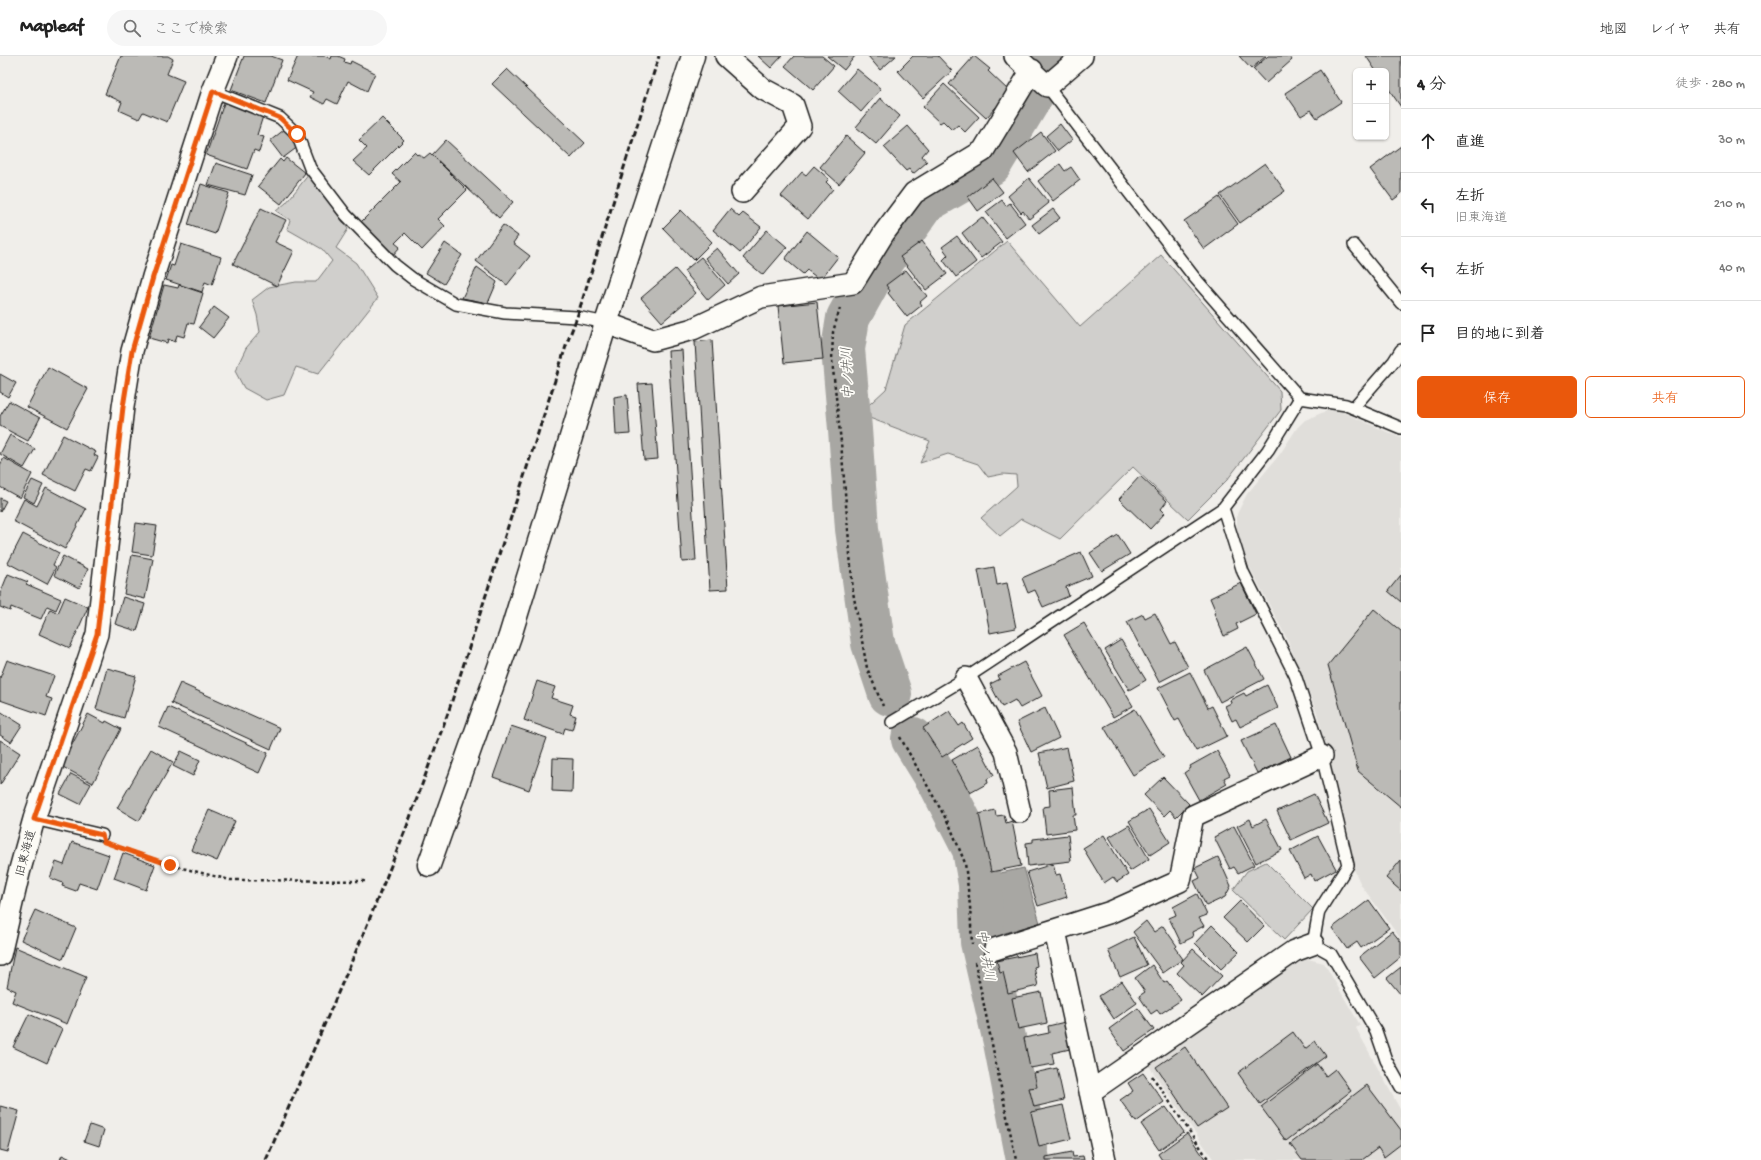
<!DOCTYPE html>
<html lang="ja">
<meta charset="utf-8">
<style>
:root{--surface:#fff;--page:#f6f6f6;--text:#222;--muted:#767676;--line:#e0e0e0;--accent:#ea580c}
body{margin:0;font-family:"Gochi Hand","Klee One",sans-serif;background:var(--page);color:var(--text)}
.controls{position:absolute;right:12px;top:12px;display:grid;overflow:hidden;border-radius:6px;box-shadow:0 1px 3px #0004}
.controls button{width:36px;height:36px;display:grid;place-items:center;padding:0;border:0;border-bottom:1px solid var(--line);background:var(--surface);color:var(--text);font:20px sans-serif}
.stop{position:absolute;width:12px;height:12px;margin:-9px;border:3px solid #ea580c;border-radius:50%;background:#fff}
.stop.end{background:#ea580c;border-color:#fff;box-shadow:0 1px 4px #0008}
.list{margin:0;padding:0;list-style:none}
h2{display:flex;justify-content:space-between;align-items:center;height:52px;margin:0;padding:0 16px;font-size:17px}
h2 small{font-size:13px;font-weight:400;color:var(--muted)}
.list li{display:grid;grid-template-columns:26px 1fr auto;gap:12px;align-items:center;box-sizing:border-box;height:64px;padding:0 16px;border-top:1px solid var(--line)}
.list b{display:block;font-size:15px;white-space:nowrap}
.list p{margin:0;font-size:13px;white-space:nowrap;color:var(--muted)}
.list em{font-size:13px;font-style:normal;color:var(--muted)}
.actions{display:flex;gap:8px;padding:12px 16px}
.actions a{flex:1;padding:9px 0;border:1px solid var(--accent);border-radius:6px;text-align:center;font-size:14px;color:var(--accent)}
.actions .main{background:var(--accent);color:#fff}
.icon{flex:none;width:22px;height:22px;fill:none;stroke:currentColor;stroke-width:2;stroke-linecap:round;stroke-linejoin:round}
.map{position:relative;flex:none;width:1401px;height:1104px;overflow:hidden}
header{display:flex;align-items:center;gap:24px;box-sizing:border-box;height:56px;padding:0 20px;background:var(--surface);border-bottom:1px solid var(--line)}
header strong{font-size:19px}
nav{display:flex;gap:22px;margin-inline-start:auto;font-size:14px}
.search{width:280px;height:36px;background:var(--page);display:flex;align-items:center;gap:10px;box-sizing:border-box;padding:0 14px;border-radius:22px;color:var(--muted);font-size:15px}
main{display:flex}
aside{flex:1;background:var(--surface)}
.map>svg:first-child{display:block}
.built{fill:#e0deda}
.green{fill:#d0cfcc;stroke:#767674}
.water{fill:#a8a7a3;stroke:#706f6d}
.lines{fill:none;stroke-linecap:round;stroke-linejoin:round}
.river{stroke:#a8a7a3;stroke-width:44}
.building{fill:#bbbab6;stroke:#1c1c1c}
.service-casing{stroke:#1c1c1c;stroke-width:14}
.minor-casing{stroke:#1c1c1c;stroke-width:24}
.tertiary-casing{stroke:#1c1c1c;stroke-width:25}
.path{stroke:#1c1c1c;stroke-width:2.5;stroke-dasharray:3 3;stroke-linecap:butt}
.service{stroke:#fdfcf7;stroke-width:11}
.minor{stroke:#fdfcf7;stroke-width:21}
.tertiary{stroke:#fdfcf7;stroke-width:22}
.rail{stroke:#1c1c1c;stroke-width:3;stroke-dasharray:6 3;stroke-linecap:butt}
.route{stroke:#ea580c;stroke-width:5}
.labels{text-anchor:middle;stroke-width:3.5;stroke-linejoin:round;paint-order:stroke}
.street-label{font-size:12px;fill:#1c1c1c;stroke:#fdfcf7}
.water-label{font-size:13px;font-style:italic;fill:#5b5b59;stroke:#fdfcf7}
</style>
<header>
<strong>Mapleaf</strong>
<div class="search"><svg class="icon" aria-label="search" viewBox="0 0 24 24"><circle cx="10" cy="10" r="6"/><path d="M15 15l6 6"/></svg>ここで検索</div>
<nav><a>地図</a><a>レイヤ</a><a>共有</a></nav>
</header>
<main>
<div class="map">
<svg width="1401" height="1104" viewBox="0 0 1401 1104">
<rect width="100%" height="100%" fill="#f0eeea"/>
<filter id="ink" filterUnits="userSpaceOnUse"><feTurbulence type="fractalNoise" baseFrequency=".025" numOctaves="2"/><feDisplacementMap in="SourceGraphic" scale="8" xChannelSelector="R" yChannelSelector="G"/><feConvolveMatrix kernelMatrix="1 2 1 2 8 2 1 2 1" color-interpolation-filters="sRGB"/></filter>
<g filter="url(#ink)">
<path class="built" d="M1333 352 1401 382V883L1361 829 1353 811 1336 728 1317 657 1288 585 1248 508 1237 477V458L1247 438 1280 398 1297 372 1305 364Z
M1304 902 1324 907 1360 969 1356 972 1401 1055V1104H1214L1149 1010Z"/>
<path class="green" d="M309 118 348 173 336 192 356 207 378 242 318 318 296 311 284 339 266 344 244 332 235 315 246 292 260 276 257 259 252 244 269 231 296 226H316L332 205 322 193 287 173 290 164 276 155 286 147Z
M1007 185 1080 271 1161 199 1280 335 1281 354 1227 424 1188 463 1133 411 1060 483 1021 463 1000 480 981 462 1017 430 1016 419 1003 418 988 421 978 408 948 398 920 407 930 385 859 358 886 333 905 269Z
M1266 806 1313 853 1284 884 1233 834 1247 815Z"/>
<path class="water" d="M1024 812 1040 867 994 880 991 819Z"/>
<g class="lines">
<path class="river" d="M1051 6 1055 0
M890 638 873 587 857 473 850 373 843 293 848 262 870 222 924 146 990 108 1031 40
M913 683 940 727 974 793 980 828 982 886 1005 986 1028 1104"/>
</g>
<path class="building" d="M121 0H168L173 3 167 18 184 25 167 66 143 56 139 63 119 54 122 46 105 38Z
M244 0H271L282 4 266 47 231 34Z
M298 0H325L331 3 332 0H338L345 3 344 6 350 8 351 5 375 17 367 35 348 25 337 48 327 43 324 48 310 41 313 36 287 24Z
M758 0H782L771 12Z
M794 0H822L834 10 813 34 785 10Z
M827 0H855L844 14Z
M868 0H896L880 14Z
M913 0H938L952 15 923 42 898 15Z
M974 0 990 13 988 15 1010 36 986 62 949 28Z
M1239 0H1266L1251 13Z
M1268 0H1289L1292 4 1266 27 1253 13Z
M1366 0H1401V51L1386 29V15H1376Z
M507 13 585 87 571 102 492 28Z
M857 13 881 33 861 56 838 35Z
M1320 14 1341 46 1317 62 1311 54 1301 60 1285 37Z
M944 28 979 61 965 76 958 69 952 74 943 65 940 67 923 51Z
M880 42 900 60 876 88 856 71Z
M225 44 264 57 257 79 264 81 259 96 254 94 247 113 206 99Z
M382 62 404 84 369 119 353 105 367 92 359 84Z
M1060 68 1072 84 1058 95 1046 80Z
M908 70 928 93 922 100 927 106 913 118 909 113 906 115 884 91Z
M285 73 299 90 283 102 270 85Z
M1041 76 1055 95 1028 116 1014 97Z
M846 80 865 97 839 128 820 111Z
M446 84 513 146 499 162 432 99Z
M1401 90V138L1393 144 1370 113Z
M414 96 417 99 418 98 424 102 430 97 467 134 438 163 445 170 422 194 405 177 395 187 400 191 392 200 360 167 401 126 392 118Z
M286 102 305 117 281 148 258 130 280 103 283 106Z
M216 107 252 119 245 139 208 129Z
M1265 107 1285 135 1240 167 1220 139Z
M1060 108 1065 115 1071 111 1080 124 1053 145 1038 125Z
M814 110 829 123 826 126 833 133 808 163 781 140 802 116 806 119Z
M992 122 1003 136 978 155 968 141Z
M1029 122 1049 147 1029 163 1023 155 1021 157 1008 140Z
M201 128 229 137 215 178 188 169Z
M1219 141 1238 168 1204 193 1184 165Z
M1002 144 1006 150 1010 147 1025 167 1006 182 986 156Z
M261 152 286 164 275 186 294 195 277 230 233 208Z
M730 153 739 161 743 157 761 171 740 197 713 174Z
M1053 153 1060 162 1039 178 1032 169Z
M681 154 712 186 694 204 663 172Z
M982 161 1002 186 981 202 962 177Z
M503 169 518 180 513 187 530 200 507 229 476 205Z
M767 174 787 191 763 219 743 202Z
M807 175 838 201 820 224 807 214 803 218 785 203Z
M957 180 976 206 956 221 943 204 948 199 942 191Z
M922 185 947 218 926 234 900 201Z
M445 187 462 199 444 228 426 217Z
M181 188 221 201 212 229 205 226 202 236 166 224 171 209 174 210Z
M717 192 739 218 728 228 705 202Z
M701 201 725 229 708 244 684 215Z
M477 211 497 226 488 247 462 242Z
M675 213 696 237 662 266 641 242Z
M906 214 927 240 920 246 922 249 907 261 888 237 890 235 886 229Z
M164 229 178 232 179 229 203 237 194 268 188 267 184 281 177 279 175 286 168 283 167 287 149 282Z
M817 246 823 303 784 307 778 250Z
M214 251 229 262 213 282 199 271Z
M712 284 728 533 710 534 695 286Z
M682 294 696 505 682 506 668 295Z
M48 311 88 333 67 372 27 351Z
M0 318 16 327 8 341 0 336Z
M652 327 658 403 644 404 638 328Z
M627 339 630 378 616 379 614 341Z
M9 345 40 362 28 385 0 370V360Z
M10 379 35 393 24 412 0 398Z
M63 379 96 396 94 399 98 401 91 415 86 413 75 435 43 419Z
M4 402 32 418 20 442 0 431V409Z
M1140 420 1167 445 1161 453 1165 457 1150 473 1119 443Z
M32 424 43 429 34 447 23 441Z
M46 432 86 453 65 493 13 465 24 443 37 450Z
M0 442 6 445 0 456Z
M136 467 157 470 152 499 132 496Z
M23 478 59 497 53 509 56 511 47 528 8 507Z
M1118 479 1130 498 1102 515 1090 497Z
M1081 496 1092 520 1066 531 1069 540 1043 551 1035 534 1028 537 1022 522Z
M132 499 153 503 145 543 124 538Z
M63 500 88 513 79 532 54 519Z
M994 511 997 529 1007 527 1016 572 990 577 978 514Z
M8 518 28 526 26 528 61 543 56 554 47 550 41 563 11 551 10 555 0 551V538Z
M1401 519V546L1388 535Z
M1241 527 1256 558 1236 568 1238 573 1224 580 1214 557 1216 556 1210 542Z
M65 541 88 551 70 592 39 578 50 553 58 557Z
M123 541 145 548 137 575 115 568Z
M1374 553 1401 575V751L1358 715 1328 609Z
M1155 557 1171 588 1175 586 1188 611 1159 626 1127 566 1143 558 1145 562Z
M1084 567 1133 650 1113 661 1064 579Z
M1121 584 1146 624 1129 634 1105 594Z
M1247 591 1264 623 1220 646 1204 614Z
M7 604 54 620 46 641 52 643 46 660 0 644V622Z
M1024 606 1042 640 1020 652 1015 644 1002 651 990 628 1000 623 998 620Z
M107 612 136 620 124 662 96 653Z
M1190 616 1208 652 1212 650 1227 680 1196 695 1179 663 1175 665 1158 632Z
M537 625 555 631 551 642 573 649 570 658 576 660 572 674 565 672 563 678 524 664Z
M180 627 280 672 271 693 171 647Z
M1267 629 1278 652 1240 671 1236 663 1232 665 1225 650 1231 647 1230 644 1244 637 1246 640Z
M168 651 268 697 259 717 159 671Z
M1045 652 1059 682 1031 696 1017 666Z
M1135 653 1164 701 1133 719 1104 671Z
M0 655 22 669 11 686 0 679Z
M949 655 959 670 963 667 972 682 942 701 923 672Z
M88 658 105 667 106 665 121 673 93 727 61 710Z
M1276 669 1291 701 1257 717 1241 685Z
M511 670 547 682 529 734 493 721Z
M0 684 20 697 0 729Z
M978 689 994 719 987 723 988 727 970 737 952 704Z
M1067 691 1074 725 1047 732 1039 697Z
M151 693 173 706 139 765 117 752Z
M181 695 200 704 193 720 173 710Z
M1217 695 1230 719 1224 722 1227 728 1199 744 1184 717 1191 712 1190 710Z
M553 702 573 703 572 736 552 735Z
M71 718 91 728 80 748 60 738Z
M1163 721 1189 748 1176 761 1170 754 1164 760 1144 739Z
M1073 731 1076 759H1073L1075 774 1046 778 1043 751 1050 750 1049 734Z
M1314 738 1328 767 1291 784 1277 755Z
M1149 753 1170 786 1150 799 1129 765Z
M209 754 235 765 217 805 191 794Z
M995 754 996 760 1004 759 1006 767 1012 765 1021 810 991 816 979 758Z
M1250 763 1253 770 1266 763 1282 794 1256 807 1237 770Z
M1129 769 1149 803 1130 815 1109 781Z
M1234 770 1254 809 1238 817 1234 811 1230 813 1214 781Z
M1068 779 1071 805 1028 810 1026 787 1033 786V783Z
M1104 779 1128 819 1117 826 1113 821 1104 827 1083 792Z
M1318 780 1336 813 1314 825 1311 818 1304 822 1290 795Z
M72 786 109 799 97 833 79 827 76 835 62 830 63 827 50 822 56 806 64 809Z
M123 797 155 809 146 834 114 822Z
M1218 801 1231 830 1225 841 1206 850 1194 825 1200 822 1195 812Z
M1401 804V835L1386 822Z
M1053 808 1056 819 1060 818 1067 841 1038 850 1027 816Z
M1197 838 1207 859 1199 862 1204 870 1192 876 1193 881 1181 887 1169 862 1176 859 1173 851Z
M1369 844 1389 872 1361 892 1357 886 1347 893 1332 872Z
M1240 845 1264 870 1248 886 1223 862Z
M35 854 76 872 63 903 21 884Z
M1146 865 1154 876 1163 870 1177 890 1175 892 1183 903 1163 917 1133 876Z
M1212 869 1239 896 1221 913 1195 887Z
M1392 875 1401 886V901L1375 922 1359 901Z
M1134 881 1147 909 1120 921 1108 894Z
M15 891 86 921 67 968 12 946 16 935 7 931Z
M1193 893 1222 920 1202 941 1177 917 1184 909 1181 906Z
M1035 897 1037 910 1034 911 1038 930 1008 937 1003 916 1000 917 997 905Z
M1152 909 1164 927 1167 925 1181 944 1160 958 1157 954 1151 958 1139 940 1145 936 1135 922Z
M1401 911V939L1387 922Z
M1122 925 1137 947 1114 963 1099 940Z
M1041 936 1047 967 1018 973 1012 942Z
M1138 952 1154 974 1124 995 1109 973Z
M29 958 62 973 47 1007 13 991Z
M1065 966 1070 993 1052 997 1054 1008 1030 1012 1024 982 1049 977 1048 970Z
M1293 976 1305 993 1315 985 1326 1000 1260 1048 1238 1017Z
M1185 991 1227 1052 1197 1072 1156 1011Z
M1317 1008 1326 1020 1335 1013 1351 1035 1286 1085 1261 1051Z
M1057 1012 1064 1044 1034 1051 1029 1032 1037 1031 1034 1017Z
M1143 1017 1164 1046 1136 1066 1120 1044 1133 1035 1128 1027Z
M1367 1029 1401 1074V1088L1384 1101 1378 1092 1362 1104H1302L1290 1088Z
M1063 1049 1071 1083 1039 1091 1031 1056Z
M0 1050 19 1055 8 1096 0 1094Z
M1166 1051 1184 1076 1159 1094 1141 1068Z
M90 1069 104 1074 99 1090 84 1085Z
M1187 1077 1206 1104H1162L1158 1098Z
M1072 1096 1073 1101 1083 1100 1084 1104H1046V1101Z
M62 1099 73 1104H60Z"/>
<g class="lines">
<g class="service-casing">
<path id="service" d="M213 35 280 62 297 78 310 112 346 159 395 209 413 223 456 248 505 257 577 261 606 267
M1354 189 1401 247
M1300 342 1346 349 1401 372
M1353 352 1394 305 1401 294
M1223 452 1243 516 1295 619 1322 700 1348 809 1319 855 1313 888 1331 898 1376 975 1386 1004 1401 1031
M892 666 966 622 1223 452 1268 394 1300 342 1194 221 1047 30
M34 763 102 779"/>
</g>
<g class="minor-casing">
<path id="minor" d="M726 0 763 33 793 49 800 70 742 136
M1015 0 1047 30 1082 0
M606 267 653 284 693 273 761 241 853 227 884 177 914 137 983 95 1032 14
M966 622 1006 696 1020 756
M1055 875 1105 1104
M995 893 1111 856 1180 825 1193 760 1322 700
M0 899 19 817 34 763 97 578 123 351 132 295 153 221 213 35 227 0
M1090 1036 1294 895 1313 888"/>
</g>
<g class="tertiary-casing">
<path id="tertiary" d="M429 809 510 580 606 267 693 0"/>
</g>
<path class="path" d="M840 252 833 276 832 304 841 386 853 536 867 612 883 650
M900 681 950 770 965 807 970 850 972 888
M115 790 170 809 230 824 365 825
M975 906 1016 1104
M1152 1020 1209 1104"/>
<use href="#service" class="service"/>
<use href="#minor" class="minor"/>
<use href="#tertiary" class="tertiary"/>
<path class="rail" d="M266 1104 363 879 407 770 449 654 567 287 577 261 659 0"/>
</g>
</g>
<g class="lines" filter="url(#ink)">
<path class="route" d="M170 809 104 786 102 779 34 763 97 578 123 351 132 295 153 221 213 35 280 62 297 78"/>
</g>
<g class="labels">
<g class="street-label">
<text transform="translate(25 797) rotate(-75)" y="4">旧東海道</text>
</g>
<g class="water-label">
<text transform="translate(846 317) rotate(-93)" y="5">中ノ井川</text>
<text transform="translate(987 899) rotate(80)" y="5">中ノ井川</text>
</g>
</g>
</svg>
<div class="controls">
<button>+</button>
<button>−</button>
</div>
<div class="stop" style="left:297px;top:78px"></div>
<div class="stop end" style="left:170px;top:809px"></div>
</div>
<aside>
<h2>4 分<small>徒歩 · 280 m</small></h2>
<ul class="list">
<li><svg class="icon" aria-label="ahead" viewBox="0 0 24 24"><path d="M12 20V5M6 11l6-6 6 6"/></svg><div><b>直進</b></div><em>30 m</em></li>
<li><svg class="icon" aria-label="left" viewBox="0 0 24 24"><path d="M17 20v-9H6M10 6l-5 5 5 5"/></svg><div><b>左折</b><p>旧東海道</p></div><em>210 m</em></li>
<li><svg class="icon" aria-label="left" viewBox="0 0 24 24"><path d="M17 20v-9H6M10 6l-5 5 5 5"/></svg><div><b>左折</b></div><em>40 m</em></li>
<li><svg class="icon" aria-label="arrive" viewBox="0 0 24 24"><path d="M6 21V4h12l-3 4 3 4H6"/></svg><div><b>目的地に到着</b></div></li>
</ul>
<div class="actions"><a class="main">保存</a><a>共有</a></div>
</aside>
</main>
